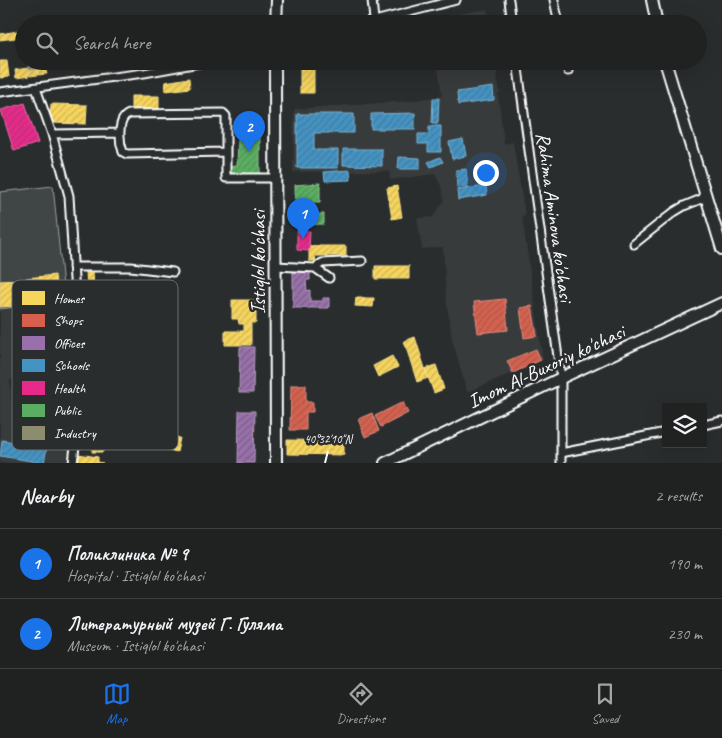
<!DOCTYPE html>
<meta charset="utf-8">
<style>
:root{--surface:#202222;--page:#2d2f2f;--text:#f1f3f6;--muted:#a2a4a5;--line:#3d3f40;--accent:#1a73e8}
body{margin:0;font-family:Caveat,sans-serif;background:var(--page);color:var(--text)}
.controls{position:absolute;right:15px;bottom:15px;display:grid;overflow:hidden;border-radius:0px;box-shadow:0 5px 20px #0002}
.controls button{width:45px;height:45px;display:grid;place-items:center;padding:0;border:0;border-bottom:1px solid var(--line);background:var(--surface);color:var(--text);font:25px sans-serif}
.you{position:absolute;left:485px;top:172px;width:18px;height:18px;margin:-12px;border:4px solid #fff;border-radius:50%;background:#1a73e8;box-shadow:0 0 0 8px #1a73e833}
.badge{display:grid;place-items:center;width:32px;height:32px;border-radius:50%;background:var(--accent);color:#fff;font-size:16px;font-weight:700}
.pin{position:absolute;translate:-50% -41px;filter:drop-shadow(0 1px 2px #0008)}
.pin::after{content:'';position:absolute;top:26px;width:18px;height:15px;background:inherit;clip-path:polygon(0 0,100% 0,50% 100%)}
.list{margin:0;padding:0;list-style:none}
h2{display:flex;justify-content:space-between;align-items:center;height:65px;margin:0;padding:0 20px;font-size:21px}
h2 small{font-size:16px;font-weight:400;color:var(--muted)}
.list li{display:grid;grid-template-columns:32px 1fr auto;gap:15px;align-items:center;box-sizing:border-box;height:70px;padding:0 20px;border-top:1px solid var(--line)}
.list b{display:block;font-size:19px;white-space:nowrap}
.list p{margin:0;font-size:16px;white-space:nowrap;color:var(--muted)}
.list em{font-size:16px;font-style:normal;color:var(--muted)}
.icon{flex:none;width:28px;height:28px;fill:none;stroke:currentColor;stroke-width:2;stroke-linecap:round;stroke-linejoin:round}
.map{position:relative;flex:none;width:722px;height:463px;overflow:hidden}
.search{position:absolute;background:var(--surface);box-shadow:0 5px 20px #0002;left:15px;right:15px;top:15px;height:55px;display:flex;align-items:center;gap:12px;box-sizing:border-box;padding:0 18px;border-radius:28px;color:var(--muted);font-size:19px}
.sheet{height:205px;background:var(--surface)}
nav{display:flex;justify-content:space-around;align-items:center;box-sizing:border-box;height:70px;border-top:1px solid var(--line);background:var(--surface);font-size:14px;color:var(--muted)}
nav a{display:grid;justify-items:center;gap:2px}
nav .on{color:var(--accent)}
.map>svg:first-child{display:block}
.built{fill:#373a3b}
.green{fill:#414445;stroke:#a0a2a2}
.homes{fill:url(#homes-hatch);stroke:#f9e28d}
.shops{fill:url(#shops-hatch);stroke:#e29082}
.offices{fill:url(#offices-hatch);stroke:#b89bc4}
.schools{fill:url(#schools-hatch);stroke:#7bb3d5}
.health{fill:url(#health-hatch);stroke:#ee69ad}
.public{fill:url(#public-hatch);stroke:#8cc690}
.industry{fill:url(#industry-hatch);stroke:#aeae9a}
.lines{fill:none;stroke-linecap:round;stroke-linejoin:round}
.street-casing{stroke:#fff;stroke-width:11}
.secondary-casing{stroke:#fff;stroke-width:14}
.street{stroke:#2a2d2e;stroke-width:7}
.secondary{stroke:#2a2d2e;stroke-width:10}
.ticks{fill:none;stroke:#fff;stroke-width:2}
.labels{text-anchor:middle;stroke-width:5;stroke-linejoin:round;paint-order:stroke}
.street-label{font-size:20px;fill:#fff;stroke:#2a2d2e}
.key{fill:#2a2d2e;stroke:#6a6c6d;stroke-width:1}
.key-label{font-size:14px;fill:#fff}
.ticks-label{font-size:12px;text-anchor:middle;fill:#fff;stroke:#2a2d2e;stroke-width:5;stroke-linejoin:round;paint-order:stroke}
</style>
<div class="map">
<svg width="722" height="463" viewBox="0 0 722 463">
<defs>
<pattern id="homes-hatch" width="6" height="6" patternUnits="userSpaceOnUse" patternTransform="scale(1.25)"><rect width="6" height="6" fill="#f6d55c"/><path d="M-1 1l2-2M0 6l6-6M5 7l2-2" fill="none" stroke="#ccb358"/></pattern>
<pattern id="shops-hatch" width="6" height="6" patternUnits="userSpaceOnUse" patternTransform="scale(1.25)"><rect width="6" height="6" fill="#d6604d"/><path d="M-1 1l2-2M0 6l6-6M5 7l2-2" fill="none" stroke="#a6594d"/></pattern>
<pattern id="offices-hatch" width="6" height="6" patternUnits="userSpaceOnUse" patternTransform="scale(1.25)"><rect width="6" height="6" fill="#9970ab"/><path d="M-1 1l2-2M0 6l6-6M5 7l2-2" fill="none" stroke="#766080"/></pattern>
<pattern id="schools-hatch" width="6" height="6" patternUnits="userSpaceOnUse" patternTransform="scale(1.25)"><rect width="6" height="6" fill="#4393c3"/><path d="M-1 1l2-2M0 6l6-6M5 7l2-2" fill="none" stroke="#467a99"/></pattern>
<pattern id="health-hatch" width="6" height="6" patternUnits="userSpaceOnUse" patternTransform="scale(1.25)"><rect width="6" height="6" fill="#e7298a"/><path d="M-1 1l2-2M0 6l6-6M5 7l2-2" fill="none" stroke="#b13574"/></pattern>
<pattern id="public-hatch" width="6" height="6" patternUnits="userSpaceOnUse" patternTransform="scale(1.25)"><rect width="6" height="6" fill="#5aae61"/><path d="M-1 1l2-2M0 6l6-6M5 7l2-2" fill="none" stroke="#56915b"/></pattern>
<pattern id="industry-hatch" width="6" height="6" patternUnits="userSpaceOnUse" patternTransform="scale(1.25)"><rect width="6" height="6" fill="#8c8c6e"/><path d="M-1 1l2-2M0 6l6-6M5 7l2-2" fill="none" stroke="#727260"/></pattern>
</defs>
<rect width="100%" height="100%" fill="#2a2d2e"/>
<filter id="ink" filterUnits="userSpaceOnUse"><feTurbulence type="fractalNoise" baseFrequency=".02" numOctaves="2"/><feDisplacementMap in="SourceGraphic" scale="10" xChannelSelector="R" yChannelSelector="G"/><feConvolveMatrix kernelMatrix="1 2 1 2 8 2 1 2 1" color-interpolation-filters="sRGB"/></filter>
<g filter="url(#ink)">
<path class="built" d="M487 9 489 24H432L431 19Z
M437 61H495L500 93 498 94 504 144 513 142 525 215 522 216 543 360 467 392 452 339 446 298 443 247 422 249 417 218 433 217 444 201 441 186 435 174 390 180 389 171 293 172 294 109 409 101 442 96Z
M17 309V319L30 321 29 336H36V347L13 349V379L10 380 12 406 75 410 67 463H0V310Z"/>
<path class="green" d="M53 186 63 286 21 292 19 307 0 309V192Z"/>
<path class="homes" d="M24 30V39L23 37 0 40V34Z
M0 61H7L9 77 0 78Z
M300 61H314V93H300Z
M28 68 29 76 16 78 15 70Z
M45 68 47 74 38 75 37 69Z
M37 69 38 75 30 76 29 70Z
M189 78 190 88 166 91 165 82Z
M131 96H159V111H131Z
M51 104 87 105 86 124 50 123Z
M397 186 402 217 392 219 387 188Z
M309 246H346V256H315L316 261H309Z
M375 266H409V279H375Z
M86 271H93L94 290H95L96 301 95 302 97 321H96L97 331 98 332 100 363H102V369L100 370V372L116 371 117 384 90 386 87 321H86L87 300H86L85 290 87 289Z
M55 275 56 285 26 287V278Z
M16 280 17 306 0 307V281Z
M356 298H374L373 307 355 306Z
M232 300H256V323H251V345H225V331H244V324H239L238 319H232Z
M415 337 428 378 417 382 404 341Z
M392 356 398 367 378 377 373 366Z
M436 365 444 389 434 393 425 369Z
M96 401 107 402 105 420 113 421 112 435 104 434 103 452H92Z
M164 434 180 438 177 452 160 448Z
M287 440 344 441V455L287 454Z
M78 454 98 457V462L103 463H77Z"/>
<path class="shops" d="M505 299 508 330 478 333 474 302Z
M532 306 537 336 524 338 520 308Z
M536 349 541 360 513 373 507 361Z
M291 385H306V402H313V412H306V430H290Z
M403 402 408 413 381 427 375 416Z
M372 413 379 431 365 437 358 419Z"/>
<path class="offices" d="M293 272H310V280H306L307 291 310 290V301H323V298H329V308H293Z
M240 347H254L253 393H239Z
M239 411H255L254 463H238Z"/>
<path class="schools" d="M470 61H485V62L470 64Z
M493 87 494 100 458 105 457 92Z
M433 98H439L438 123H432Z
M415 113V129H371V114Z
M297 114H354V133H314V150H338V168H297Z
M429 126H441V152H428V144H418V134H429Z
M463 139 466 156 452 159 449 142Z
M343 149H382V166L343 165Z
M399 157 420 158V169H398Z
M440 157 443 162 431 167 428 162Z
M466 169 468 187 457 188 456 170Z
M350 170 351 180 325 181 324 172Z
M486 186 487 195 458 200 457 190Z
M2 440 47 447 44 463 0 456Z"/>
<path class="health" d="M25 103 38 143 14 151 1 110Z
M297 231H310L309 251 297 250Z"/>
<path class="public" d="M260 119V176L227 177V166L237 165 238 139 248 138 247 120Z
M320 183V202H308V208H316V214H324V224L296 225 295 185Z"/>
<path class="industry" d="M37 62V69L29 70 28 63Z"/>
<g class="lines">
<g class="street-casing">
<path id="street" d="M372 0 374 20
M509 0 512 24
M554 0 559 24
M363 24 456 0
M517 61 533 180 561 378V463
M566 61 568 71
M36 88 52 134 69 196 81 395 73 463
M0 92 144 73 210 61
M52 134 119 133
M226 152 127 154 123 152C119 141 117 119 129 114L223 113 226 116V178H276
M634 244 674 212 684 206 706 197
M276 266 315 268 329 278
M73 267H131L173 272
M315 268 322 263 362 261
M703 425 722 421
M561 453 666 432"/>
</g>
<g class="secondary-casing">
<path id="secondary" d="M652 0 657 24
M276 24 277 0
M275 61 276 463
M665 61 722 249
M385 463 561 378 722 303"/>
</g>
<use href="#street" class="street"/>
<use href="#secondary" class="secondary"/>
</g>
</g>
<path class="ticks" d="M325 463 328 451"/>
<g class="labels">
<g class="street-label">
<text transform="translate(555 217) rotate(82)" y="7">Rahima Aminova ko'chasi</text>
<text transform="translate(258 262) rotate(-90)" y="7">Istiqlol ko'chasi</text>
<text transform="translate(546 366) rotate(-25)" y="7">Imom Al-Buxoriy ko'chasi</text>
</g>
</g>
<rect x="12" y="280" width="166" height="170" rx="8" class="key"/>
<rect x="22" y="291" width="23" height="14" fill="#f6d55c"/>
<rect x="22" y="314" width="23" height="13" fill="#d6604d"/>
<rect x="22" y="336" width="23" height="14" fill="#9970ab"/>
<rect x="22" y="359" width="23" height="13" fill="#4393c3"/>
<rect x="22" y="381" width="23" height="14" fill="#e7298a"/>
<rect x="22" y="404" width="23" height="13" fill="#5aae61"/>
<rect x="22" y="426" width="23" height="14" fill="#8c8c6e"/>
<g class="key-label">
<text x="54" y="303">Homes</text>
<text x="54" y="325">Shops</text>
<text x="54" y="348">Offices</text>
<text x="54" y="370">Schools</text>
<text x="54" y="393">Health</text>
<text x="54" y="415">Public</text>
<text x="54" y="438">Industry</text>
</g>
<g class="ticks-label">
<text x="328" y="443">40°32'10"N</text>
</g>
</svg>
<div class="controls">
<button><svg class="icon" aria-label="layers" viewBox="0 0 24 24"><path d="M12 4l9 5-9 5-9-5zM3 14l9 5 9-5"/></svg></button>
</div>
<div class="you"></div>
<div class="pin badge" style="left:303px;top:239px">1</div>
<div class="pin badge" style="left:249px;top:152px">2</div>
<div class="search"><svg class="icon" aria-label="search" viewBox="0 0 24 24"><circle cx="10" cy="10" r="6"/><path d="M15 15l6 6"/></svg>Search here</div>
</div>
<section class="sheet">
<h2>Nearby<small>2 results</small></h2>
<ul class="list">
<li><span class="badge">1</span><div><b>Поликлиника № 9</b><p>Hospital · Istiqlol ko'chasi</p></div><em>190 m</em></li>
<li><span class="badge">2</span><div><b>Литературный музей Г. Гуляма</b><p>Museum · Istiqlol ko'chasi</p></div><em>230 m</em></li>
</ul>
</section>
<nav>
<a class="on"><svg class="icon" aria-label="map" viewBox="0 0 24 24"><path d="M3 6l6-2 6 2 6-2v14l-6 2-6-2-6 2zM9 4v14M15 6v14"/></svg>Map</a>
<a><svg class="icon" aria-label="directions" viewBox="0 0 24 24"><path d="M12 3l9 9-9 9-9-9zM9 14v-3h6M13 9l2 2-2 2"/></svg>Directions</a>
<a><svg class="icon" aria-label="saved" viewBox="0 0 24 24"><path d="M7 4h10v16l-5-4-5 4z"/></svg>Saved</a>
</nav>
